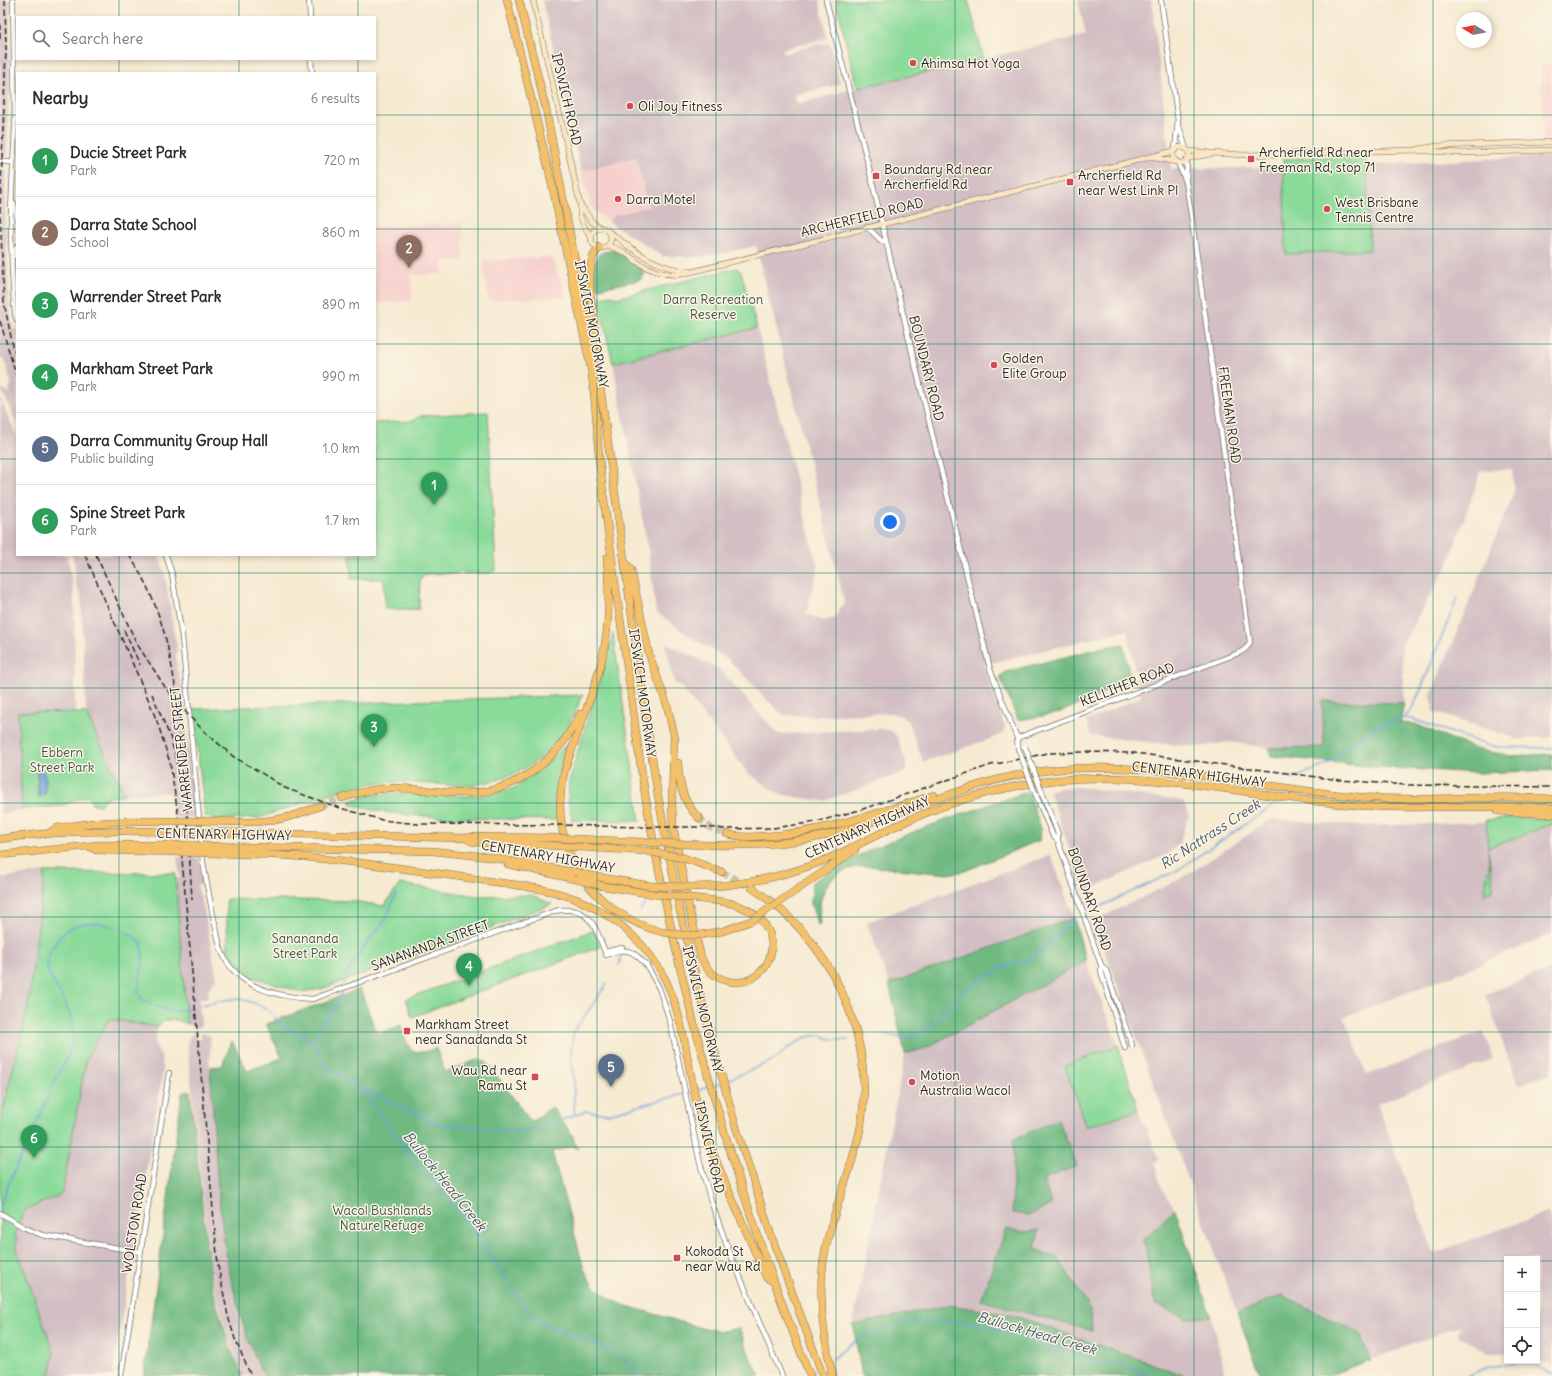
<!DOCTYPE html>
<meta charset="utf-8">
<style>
:root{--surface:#fff;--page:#f2f2f3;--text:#2b2b33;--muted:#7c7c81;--line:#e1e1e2;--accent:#d1495b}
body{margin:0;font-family:Delius,sans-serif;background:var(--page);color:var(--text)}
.controls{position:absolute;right:12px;bottom:12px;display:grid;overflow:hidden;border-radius:0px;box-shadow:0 2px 6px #0003}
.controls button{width:36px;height:36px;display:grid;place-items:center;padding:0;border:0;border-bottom:1px solid var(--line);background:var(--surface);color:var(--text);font:20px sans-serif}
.compass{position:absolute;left:1456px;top:12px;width:36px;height:36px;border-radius:50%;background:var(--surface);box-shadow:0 2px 6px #0003;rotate:280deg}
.you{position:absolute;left:890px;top:522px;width:14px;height:14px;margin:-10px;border:3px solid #fff;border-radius:50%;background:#1a73e8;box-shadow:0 0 0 6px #1a73e833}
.badge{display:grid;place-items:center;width:26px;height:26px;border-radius:50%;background:var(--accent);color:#fff;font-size:13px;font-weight:700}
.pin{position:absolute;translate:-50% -33px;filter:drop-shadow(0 1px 2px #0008)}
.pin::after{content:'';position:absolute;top:21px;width:14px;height:12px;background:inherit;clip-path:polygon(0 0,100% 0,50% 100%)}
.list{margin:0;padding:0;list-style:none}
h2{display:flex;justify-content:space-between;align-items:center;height:52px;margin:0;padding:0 16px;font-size:17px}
h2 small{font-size:13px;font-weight:400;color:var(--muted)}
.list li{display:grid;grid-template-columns:26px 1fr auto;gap:12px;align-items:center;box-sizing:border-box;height:72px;padding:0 16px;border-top:1px solid var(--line)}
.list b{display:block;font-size:15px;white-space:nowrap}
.list p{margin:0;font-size:13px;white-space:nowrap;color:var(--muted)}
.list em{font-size:13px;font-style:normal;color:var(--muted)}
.icon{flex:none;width:22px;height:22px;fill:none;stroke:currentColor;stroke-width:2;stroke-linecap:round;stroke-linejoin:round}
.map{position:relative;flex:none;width:1552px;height:1376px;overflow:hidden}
.search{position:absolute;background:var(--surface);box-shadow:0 2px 6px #0003;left:16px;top:16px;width:360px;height:44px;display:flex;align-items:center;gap:10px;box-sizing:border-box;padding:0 14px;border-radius:0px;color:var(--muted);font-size:15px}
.panel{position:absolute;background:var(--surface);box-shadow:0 2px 6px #0003;left:16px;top:72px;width:360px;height:484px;border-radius:0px}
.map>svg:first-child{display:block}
.built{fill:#f7d0cd}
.industrial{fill:#d2bec3}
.green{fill:#8ada9a;stroke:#5a8262}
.forest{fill:#6fba82;stroke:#4d7256}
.water{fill:#72a0db;stroke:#4e6683}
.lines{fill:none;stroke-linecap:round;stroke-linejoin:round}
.stream{stroke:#72a0db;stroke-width:1.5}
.motorway-tunnel{stroke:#cdc4b0;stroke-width:7;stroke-dasharray:7 3.5;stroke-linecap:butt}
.tertiary-casing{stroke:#726e65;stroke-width:6}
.secondary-casing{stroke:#726e65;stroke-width:6}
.motorway-casing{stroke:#726e65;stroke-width:8}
.tertiary{stroke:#fff;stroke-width:4.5}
.secondary{stroke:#fbe6c3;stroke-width:5}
.motorway{stroke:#f4c16a;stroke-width:7}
.rail{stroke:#2b2b2b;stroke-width:1.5;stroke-dasharray:6 3;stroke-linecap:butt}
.tertiary-bridge-casing{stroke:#726e65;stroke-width:6;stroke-linecap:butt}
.motorway-bridge-casing{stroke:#726e65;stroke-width:8;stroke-linecap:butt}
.tertiary-bridge{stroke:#fff;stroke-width:4.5}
.motorway-bridge{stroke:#f4c16a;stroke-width:7}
.grid{fill:none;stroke:#0f766e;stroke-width:1;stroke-opacity:0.55}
.poi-dot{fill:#d1495b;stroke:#fcf5e5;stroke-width:1.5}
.labels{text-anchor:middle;stroke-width:3;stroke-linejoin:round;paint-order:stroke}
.poi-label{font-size:13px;fill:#2b2b2b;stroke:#fcf5e5;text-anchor:start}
.street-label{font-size:13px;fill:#2b2b2b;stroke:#fcf5e5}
.park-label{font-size:13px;fill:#435747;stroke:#fcf5e5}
.water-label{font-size:14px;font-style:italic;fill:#475a71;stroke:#fcf5e5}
</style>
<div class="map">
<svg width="1552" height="1376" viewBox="0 0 1552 1376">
<rect width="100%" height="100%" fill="#fcf5e5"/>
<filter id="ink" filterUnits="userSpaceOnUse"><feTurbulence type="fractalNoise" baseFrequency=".025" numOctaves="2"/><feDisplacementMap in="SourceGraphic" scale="8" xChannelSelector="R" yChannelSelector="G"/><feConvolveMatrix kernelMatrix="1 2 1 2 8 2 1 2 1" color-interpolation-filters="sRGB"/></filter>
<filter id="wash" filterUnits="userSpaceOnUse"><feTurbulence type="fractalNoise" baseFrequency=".012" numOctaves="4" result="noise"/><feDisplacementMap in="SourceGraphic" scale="16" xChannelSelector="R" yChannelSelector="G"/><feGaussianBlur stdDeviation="0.9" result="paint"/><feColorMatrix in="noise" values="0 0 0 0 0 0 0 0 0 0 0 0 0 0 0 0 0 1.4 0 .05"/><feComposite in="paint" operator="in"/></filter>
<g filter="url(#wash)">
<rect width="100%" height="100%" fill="#f6ead1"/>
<path class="built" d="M1541 65H1552V140H1543Z
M636 157 648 207 614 215 609 222 595 211 590 204 581 171Z
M462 223 463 261H444L443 274 411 275 412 301 375 303V227Z
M552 257 566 297 489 300 483 260Z"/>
<path class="industrial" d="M0 0H9L10 3 9 89 6 156H0Z
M542 0H819L828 38 783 49 784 54 815 45 830 43 840 84 794 95 797 104 857 88 1086 35 1078 0H1152L1171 169 1283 167 1287 254 1370 250 1367 165 1549 156 1552 225V737L1518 739 1434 712 1431 695 1514 493 1512 469 1481 471 1448 565 1402 644 1404 703 1322 701 1324 747 1269 748 1229 742 1198 747 1091 736 1086 721 1141 697 1127 630 983 665 1005 727 1004 734 923 762 909 722 902 716 890 713 812 716 782 715 728 659 695 640 656 612 648 548 613 363 757 328 818 569 806 614 824 621 835 618 840 607 845 605 756 246 720 254 701 257 662 256 609 222 614 215 648 207 636 157 581 171Z
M0 169 5 170V211L9 300 13 329 17 330V342L14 343 17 351V424L1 389 6 390 8 393 10 392 9 389 11 384 5 360 3 358H0Z
M0 397 17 437V555H66L69 563 74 597 75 713 19 712 22 809 0 814Z
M72 555H158L164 570 175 639 177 642 176 658 177 671 182 685 195 818H174V806L171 793 124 794 86 713 81 595 75 582V566Z
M665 643 719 669 778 734 881 729 892 731 897 737 907 765 906 772 824 801 783 795 771 789 748 773 679 684H675Z
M1079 787 1183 801 1189 815 1180 842 1168 854 1085 891 1049 791 1058 788Z
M1272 819 1359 826 1489 822 1552 825V934L1461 972 1344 1017 1367 1075 1483 1031 1493 1059 1377 1104 1434 1253 1549 1212 1552 1221V1365L1537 1360V1259H1507V1353H1489L1458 1336 1460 1326 1370 1360 1360 1333 1282 1295 1237 1313 1094 921 1184 877Z
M1051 855 1074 918 889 984 867 922Z
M177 857 199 858 203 888 199 884 197 886 203 905 217 978 208 989 209 996 199 999 201 1026 195 1028 187 1024 175 878H180Z
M45 872 28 1007 0 1122V878Z
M1086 961 1118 1045 1065 1066 1086 1127 1138 1110 1159 1158 1155 1163 1162 1190 1175 1209 1211 1317 1226 1376H1187L1015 1316 950 1305 853 1325 905 1054 926 1048Z
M1552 969V1073L1518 1085 1485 994Z
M109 1018 157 1027 155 1044 162 1059 163 1071 112 1376H50L54 1353 17 1250 15 1232 24 1211 62 1194 86 1060Z
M196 1033V1039H201V1033L211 1036 209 1066 224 1244 234 1300 242 1326 263 1376H244L229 1341 218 1303 210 1266 187 1042 192 1034Z"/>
<path class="green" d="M836 0H968L984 59 857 88Z
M1366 155 1370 250 1286 254 1283 159Z
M736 268 741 272 757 328 613 363 599 302 600 297 612 295 616 298Z
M488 412 496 570 490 573 427 574 422 576 420 580 419 609H385L384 579H351L350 555H375V423L411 421 421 416Z
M613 634 640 821 572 820 568 800 569 781Z
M583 695 565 733 538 760 519 772 497 780 468 786 400 782 374 783 334 792 259 818 212 820V817L205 816 193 709Z
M18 712 86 713 124 794 105 798 100 805 92 804 89 795 61 806 22 809Z
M569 742 559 786 557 820C526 819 364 820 349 801L370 795 395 793 465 796 483 795 512 789 538 772Z
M1517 817 1552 819V824L1488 848 1493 886 1492 890 1484 894 1489 866 1486 820Z
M45 872 175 873 187 1024 177 1020H165L157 1027 109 1019 86 1060 62 1194 24 1211 15 1232 17 1250 54 1353 50 1376H0V1122L28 1007Z
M400 884 477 896 531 895 552 904 457 941 321 989 301 992 253 977 236 962 228 951 226 899 352 901 384 906Z
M594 930 600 947 412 1017 406 999Z
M1118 1045 1138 1110 1086 1127 1065 1066Z"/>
<path class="forest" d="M613 250 624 256 645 271 644 276 640 280 599 288 594 284C594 275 592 256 603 252 606 251 610 251 613 250Z
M1123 644 1131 681 1125 685 1107 691 1093 699 1055 714 1018 720 1000 677 1005 672 1104 647Z
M1322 701 1404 703 1400 723 1415 724 1476 749 1511 756 1552 754V770L1480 773 1375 767 1271 756 1269 748 1324 747Z
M1024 793H1029L1041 831 1040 840 965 871 948 874 868 866C831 867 816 891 820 925H818L811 904 812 882C832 871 852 858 874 848 923 827 973 810 1024 793Z
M1074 918 1086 961 926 1048 905 1054 889 984Z
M360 989 377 1034 401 1025C409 1049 409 1058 436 1048L445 1072 479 1059 486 1061 531 1122 552 1107 571 1133 578 1149 573 1146 552 1152 584 1269 590 1280 598 1290 611 1299 624 1305 705 1329 722 1331 739 1328 751 1359 761 1376H264C216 1282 218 1169 210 1067L222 1066 232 1041 247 1071 282 1058 266 1024Z
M190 1091 209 1269 216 1303 230 1348 243 1376H144L182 1093Z
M1058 1119 1077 1166 1043 1179 1052 1205 1028 1215 1012 1213 1014 1139Z
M1175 1209 1211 1317 1186 1318 1155 1304 1144 1239Z
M1006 1229 1024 1232 1039 1230 1035 1249 1058 1258 1091 1310 1092 1331 981 1300Z
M1282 1295 1360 1333 1370 1360 1329 1376H1261L1237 1313Z
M950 1305 1015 1316 1187 1376H862L853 1325Z"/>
<path class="water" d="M40 771H43L46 778 45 794 39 797 38 795 37 774V772Z"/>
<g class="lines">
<path class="stream" d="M1405 717 1411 710 1421 689 1457 599
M1292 779 1328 764 1353 742 1377 726 1405 718 1412 719 1484 744 1498 747 1552 748
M640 911 645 904
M1091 911 1176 871 1265 811 1274 804
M619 965 621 956
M201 1005C235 998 242 993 272 1013
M275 1017 278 1022 314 1042 325 1066 359 1087 390 1128 411 1158 462 1214 535 1321 612 1350 643 1376
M882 1035 910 1037 921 1033 941 1016 970 987 1003 967 1026 960 1042 950 1075 918
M314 1042 322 1024 339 1002 346 974 369 940 384 922 396 895
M725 1081 776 1059 788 1048 806 1037 821 1035 830 1039 848 1040
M714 1085 722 1083
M360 1088 439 1124 527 1132 586 1111 608 1114 691 1092
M697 1090 708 1087
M575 1115C573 1105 574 1094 574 1084 572 1066 569 1049 574 1031L607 984
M0 1208C7 1183 19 1161 30 1138 39 1119 47 1099 55 1080 61 1067 70 1055 73 1042 77 1026 67 1006 60 993 55 984 46 973 47 963 48 956 51 949 55 943 75 911 117 922 142 943L143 961 138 991C142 1003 147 1001 157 1006 170 1013 178 1012 192 1008
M832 1359C840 1353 848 1345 856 1341 901 1316 954 1316 1001 1330 1027 1337 1051 1348 1076 1355L1086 1360 1123 1365 1152 1376
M811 1374 818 1369
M1468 1376C1488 1366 1513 1358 1535 1365 1541 1367 1546 1371 1552 1373"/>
</g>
</g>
<g filter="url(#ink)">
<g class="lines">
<path class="motorway-tunnel" d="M320 806 342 798
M699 818 711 828 727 834
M722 872 752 888"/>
<g class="tertiary-casing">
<path id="tertiary" d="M13 0 15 126 11 211C11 245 12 280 15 315L17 320
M309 0 310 17
M826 0 869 168 913 356 990 669 1017 738 1018 748
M1161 0 1178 121 1175 149
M311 59 312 73
M1179 126 1186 149
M0 162H13
M1186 180 1187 160
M14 203 17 219
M866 227C875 232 877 240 886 243
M14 256 17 246
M166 555 172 574 182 637 203 862C206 881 210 900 214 920 217 930 218 942 222 952 236 988 279 997 313 999L555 911C590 904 596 928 606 955 617 951 627 947 637 956 641 959 643 962 646 965
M1017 738 1236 654C1243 651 1247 649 1250 642L1192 221 1186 182 1178 163
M1042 792 1058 834V841L1101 965V971L1125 1048
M1035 793 1053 836 1058 841
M605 952 622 948
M646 964 659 988 670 1021 700 1163 711 1201 727 1246 782 1376
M1101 965 1106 970 1132 1045
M0 1213 23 1227 42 1235 141 1252
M121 1376 169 1073"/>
</g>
<g class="secondary-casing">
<path id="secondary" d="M533 0 564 133 580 204V216L584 226 592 239
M1173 155a8 8 0 1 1 16 0a8 8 0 1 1-16 0Z
M1418 149 1438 146 1552 142
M1188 151 1210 153 1245 155 1412 150 1461 153 1552 150
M1156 158 1176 162
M1189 158 1210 154
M580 204 592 222 601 228
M591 238a10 10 0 1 1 20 0a10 10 0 1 1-20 0Z
M609 232C636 251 654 268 688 271
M607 246C621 248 628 255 639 263 653 272 667 276 683 274L1174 151"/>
</g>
<g class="motorway-casing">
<path id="motorway" d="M507 0 549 171 591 369C596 401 597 434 600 467 608 536 618 604 628 673 634 719 640 766 648 812 682 1005 737 1194 810 1376
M519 0 546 109 584 307 598 371 648 732 658 796 680 911 710 1034 735 1124 772 1238 823 1376
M598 351C595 327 585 280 593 257 594 253 598 251 600 247
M607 558C610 594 610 629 601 664 594 691 583 717 574 744 570 755 565 766 563 778 548 850 593 914 662 932
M625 562 631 570 649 654 667 705 675 739
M674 736 672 803 673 826 689 908 701 957C705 968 713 976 724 980 767 995 799 928 737 905 723 900 707 900 692 898
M678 763C679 784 683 803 699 818
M342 798C357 793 373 789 389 788 414 787 438 793 463 793 515 794 558 760 580 714
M1498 811 1552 814
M206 821C232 822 258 824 284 818 297 815 308 810 320 806
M207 832 465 838 473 837 559 838
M49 833 57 828 93 823 132 821H174
M727 834C741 838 753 837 767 836 824 833 879 812 934 795
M465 838 473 842 561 846
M0 839C58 830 117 830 175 832
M576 839 643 842
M681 844C730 846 778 847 827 835 900 818 967 780 1043 771 1150 758 1255 788 1361 797 1425 803 1488 794 1552 799
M208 846 433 851 489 857 574 872
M91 847 96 850 177 852
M579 847 645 851
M208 853C244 854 279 854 314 858 368 863 422 871 475 879 511 885 550 887 583 902 618 918 649 946 666 981 686 1023 687 1071 700 1115 707 1140 717 1163 727 1187 740 1217 753 1247 766 1277L774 1282
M0 855 98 845H176
M684 858 722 872
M508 864 579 880
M597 877 652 886
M603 886 653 894
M690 887C732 887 775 879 815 864 845 853 871 837 900 824 939 806 979 793 1022 785 1134 764 1241 796 1352 805 1419 811 1486 803 1552 808
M752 888C829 938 876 1032 861 1125 854 1164 837 1200 828 1238 816 1284 821 1330 833 1376
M779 902 855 850
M700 935 723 931 751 921"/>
</g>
<use href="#tertiary" class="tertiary"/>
<use href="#secondary" class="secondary"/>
<use href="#motorway" class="motorway"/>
<path class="rail" d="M5 0 6 49 0 212 4 302 12 342 17 360
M0 24V40
M0 321 17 378
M85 555 149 701 158 724 170 763 178 814 218 1266 228 1316 235 1339 251 1376
M96 555 137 644 167 690 191 718 205 732 234 757 260 772 285 788 337 807 382 820 418 824 558 825 642 827H704L726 829 773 828 816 822 863 809 991 765 1048 753 1082 752 1134 753 1340 780 1405 785 1552 787
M129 555C164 608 172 659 180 722 184 759 187 796 188 834 189 856 191 878 192 900
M124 630 140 665
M152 694 171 739 181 781"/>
<g class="tertiary-bridge-casing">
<path id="tertiary-bridge" d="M1025 747 1042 792
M1018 748 1035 793"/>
</g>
<g class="motorway-bridge-casing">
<path id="motorway-bridge" d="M174 821H206
M175 832H207
M559 838 576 839
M643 842 681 844
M176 845 208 846
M561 846 579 847
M645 851 684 858
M177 852 208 853
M574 872 597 877
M579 880 603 886
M652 886 690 887
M653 894 692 898
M751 921 779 902
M662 932 682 935H700"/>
</g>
<use href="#tertiary-bridge" class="tertiary-bridge"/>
<use href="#motorway-bridge" class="motorway-bridge"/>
</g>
</g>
<path class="grid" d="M119 0V17M239 0V17M358 0V17M478 0V1376M597 0V1376M716 0V1376M836 0V1376M955 0V1376M1074 0V1376M1194 0V1376M1313 0V1376M1433 0V1376M119 59V73M239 59V73M358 59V73M0 115H17M375 115H1552M0 229H17M375 229H1552M0 344H17M375 344H1552M0 459H17M375 459H1552M119 555V1376M239 555V1376M358 555V1376M0 573H1552M0 688H1552M0 803H1552M0 917H1552M0 1032H1552M0 1147H1552M0 1261H1507M1537 1261H1552"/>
<g class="poi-dot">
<circle cx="913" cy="63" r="4"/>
<circle cx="630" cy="106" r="4"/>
<rect x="1247" y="155" width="8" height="8" rx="2"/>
<rect x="872" y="172" width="8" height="8" rx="2"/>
<rect x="1066" y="178" width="8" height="8" rx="2"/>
<circle cx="618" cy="199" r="4"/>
<circle cx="1327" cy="209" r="4"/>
<circle cx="994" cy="365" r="4"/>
<rect x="403" y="1027" width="8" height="8" rx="2"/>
<rect x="531" y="1073" width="8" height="8" rx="2"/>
<circle cx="912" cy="1082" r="4"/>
<rect x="673" y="1254" width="8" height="8" rx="2"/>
</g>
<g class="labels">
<g class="poi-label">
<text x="921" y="68">Ahimsa Hot Yoga</text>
<text x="638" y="111">Oli Joy Fitness</text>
<text x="1259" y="157">Archerfield Rd near<tspan x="1259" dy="15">Freeman Rd, stop 71</tspan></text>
<text x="884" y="174">Boundary Rd near<tspan x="884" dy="15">Archerfield Rd</tspan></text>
<text x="1078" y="180">Archerfield Rd<tspan x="1078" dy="15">near West Link Pl</tspan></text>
<text x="626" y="204">Darra Motel</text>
<text x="1335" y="207">West Brisbane<tspan x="1335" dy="15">Tennis Centre</tspan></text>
<text x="1002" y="363">Golden<tspan x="1002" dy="15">Elite Group</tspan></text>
<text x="415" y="1029">Markham Street<tspan x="415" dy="15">near Sanadanda St</tspan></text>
<text x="527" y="1075" text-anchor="end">Wau Rd near<tspan x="527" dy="15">Ramu St</tspan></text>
<text x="920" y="1080">Motion<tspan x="920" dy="15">Australia Wacol</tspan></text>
<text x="685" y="1256">Kokoda St<tspan x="685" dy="15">near Wau Rd</tspan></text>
</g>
<g class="street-label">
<text transform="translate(567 99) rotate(77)" y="5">IPSWICH ROAD</text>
<text transform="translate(862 217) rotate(-14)" y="5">ARCHERFIELD ROAD</text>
<text transform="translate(592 324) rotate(79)" y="5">IPSWICH MOTORWAY</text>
<text transform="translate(927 368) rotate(76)" y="5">BOUNDARY ROAD</text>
<text transform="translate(1230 415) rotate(82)" y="5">FREEMAN ROAD</text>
<text transform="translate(1127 684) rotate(-21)" y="5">KELLIHER ROAD</text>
<text transform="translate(643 693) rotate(82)" y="5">IPSWICH MOTORWAY</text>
<text transform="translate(181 749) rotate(-96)" y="5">WARRENDER STREET</text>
<text transform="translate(1199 774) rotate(7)" y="5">CENTENARY HIGHWAY</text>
<text transform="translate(867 827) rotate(-24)" y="5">CENTENARY HIGHWAY</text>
<text transform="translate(224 834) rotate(1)" y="5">CENTENARY HIGHWAY</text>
<text transform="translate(548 856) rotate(10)" y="5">CENTENARY HIGHWAY</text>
<text transform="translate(1090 899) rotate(71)" y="5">BOUNDARY ROAD</text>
<text transform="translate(430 945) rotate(-20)" y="5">SANANANDA STREET</text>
<text transform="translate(703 1009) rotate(76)" y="5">IPSWICH MOTORWAY</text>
<text transform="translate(710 1147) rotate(77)" y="5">IPSWICH ROAD</text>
<text transform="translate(134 1223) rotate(-81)" y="5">WOLSTON ROAD</text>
</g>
<g class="park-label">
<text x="713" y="304">Darra Recreation<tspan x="713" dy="15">Reserve</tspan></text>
<text x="62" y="757">Ebbern<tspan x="62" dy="15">Street Park</tspan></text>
<text x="305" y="943">Sanananda<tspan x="305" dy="15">Street Park</tspan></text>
<text x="382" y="1215">Wacol Bushlands<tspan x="382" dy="15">Nature Refuge</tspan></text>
</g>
<g class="water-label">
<text transform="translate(1210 834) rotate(-33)" y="5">Ric Nattrass Creek</text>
<text transform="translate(445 1181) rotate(51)" y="5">Bullock Head Creek</text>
<text transform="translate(1037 1333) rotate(16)" y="5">Bullock Head Creek</text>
</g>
</g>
</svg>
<div class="controls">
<button>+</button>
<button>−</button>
<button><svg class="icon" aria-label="locate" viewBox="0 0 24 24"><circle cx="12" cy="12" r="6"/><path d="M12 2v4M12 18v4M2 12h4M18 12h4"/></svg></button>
</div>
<svg class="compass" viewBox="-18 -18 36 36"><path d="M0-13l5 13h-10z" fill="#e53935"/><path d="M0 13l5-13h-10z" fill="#7c7c81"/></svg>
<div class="you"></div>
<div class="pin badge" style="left:434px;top:505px;background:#2e9e5b">1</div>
<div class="pin badge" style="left:409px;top:268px;background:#8d6e63">2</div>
<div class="pin badge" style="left:374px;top:747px;background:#2e9e5b">3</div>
<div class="pin badge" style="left:469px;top:986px;background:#2e9e5b">4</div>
<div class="pin badge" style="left:611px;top:1087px;background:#5c6f8a">5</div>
<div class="pin badge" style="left:34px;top:1158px;background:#2e9e5b">6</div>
<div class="search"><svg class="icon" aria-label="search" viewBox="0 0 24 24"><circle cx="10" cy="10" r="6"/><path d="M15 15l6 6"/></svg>Search here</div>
<section class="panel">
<h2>Nearby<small>6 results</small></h2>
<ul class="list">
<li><span class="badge" style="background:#2e9e5b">1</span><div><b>Ducie Street Park</b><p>Park</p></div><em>720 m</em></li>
<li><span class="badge" style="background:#8d6e63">2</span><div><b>Darra State School</b><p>School</p></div><em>860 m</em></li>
<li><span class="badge" style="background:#2e9e5b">3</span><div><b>Warrender Street Park</b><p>Park</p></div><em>890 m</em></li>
<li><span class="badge" style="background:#2e9e5b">4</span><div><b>Markham Street Park</b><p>Park</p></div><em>990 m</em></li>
<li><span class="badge" style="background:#5c6f8a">5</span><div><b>Darra Community Group Hall</b><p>Public building</p></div><em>1.0 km</em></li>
<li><span class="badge" style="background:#2e9e5b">6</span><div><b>Spine Street Park</b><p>Park</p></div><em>1.7 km</em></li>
</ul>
</section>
</div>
